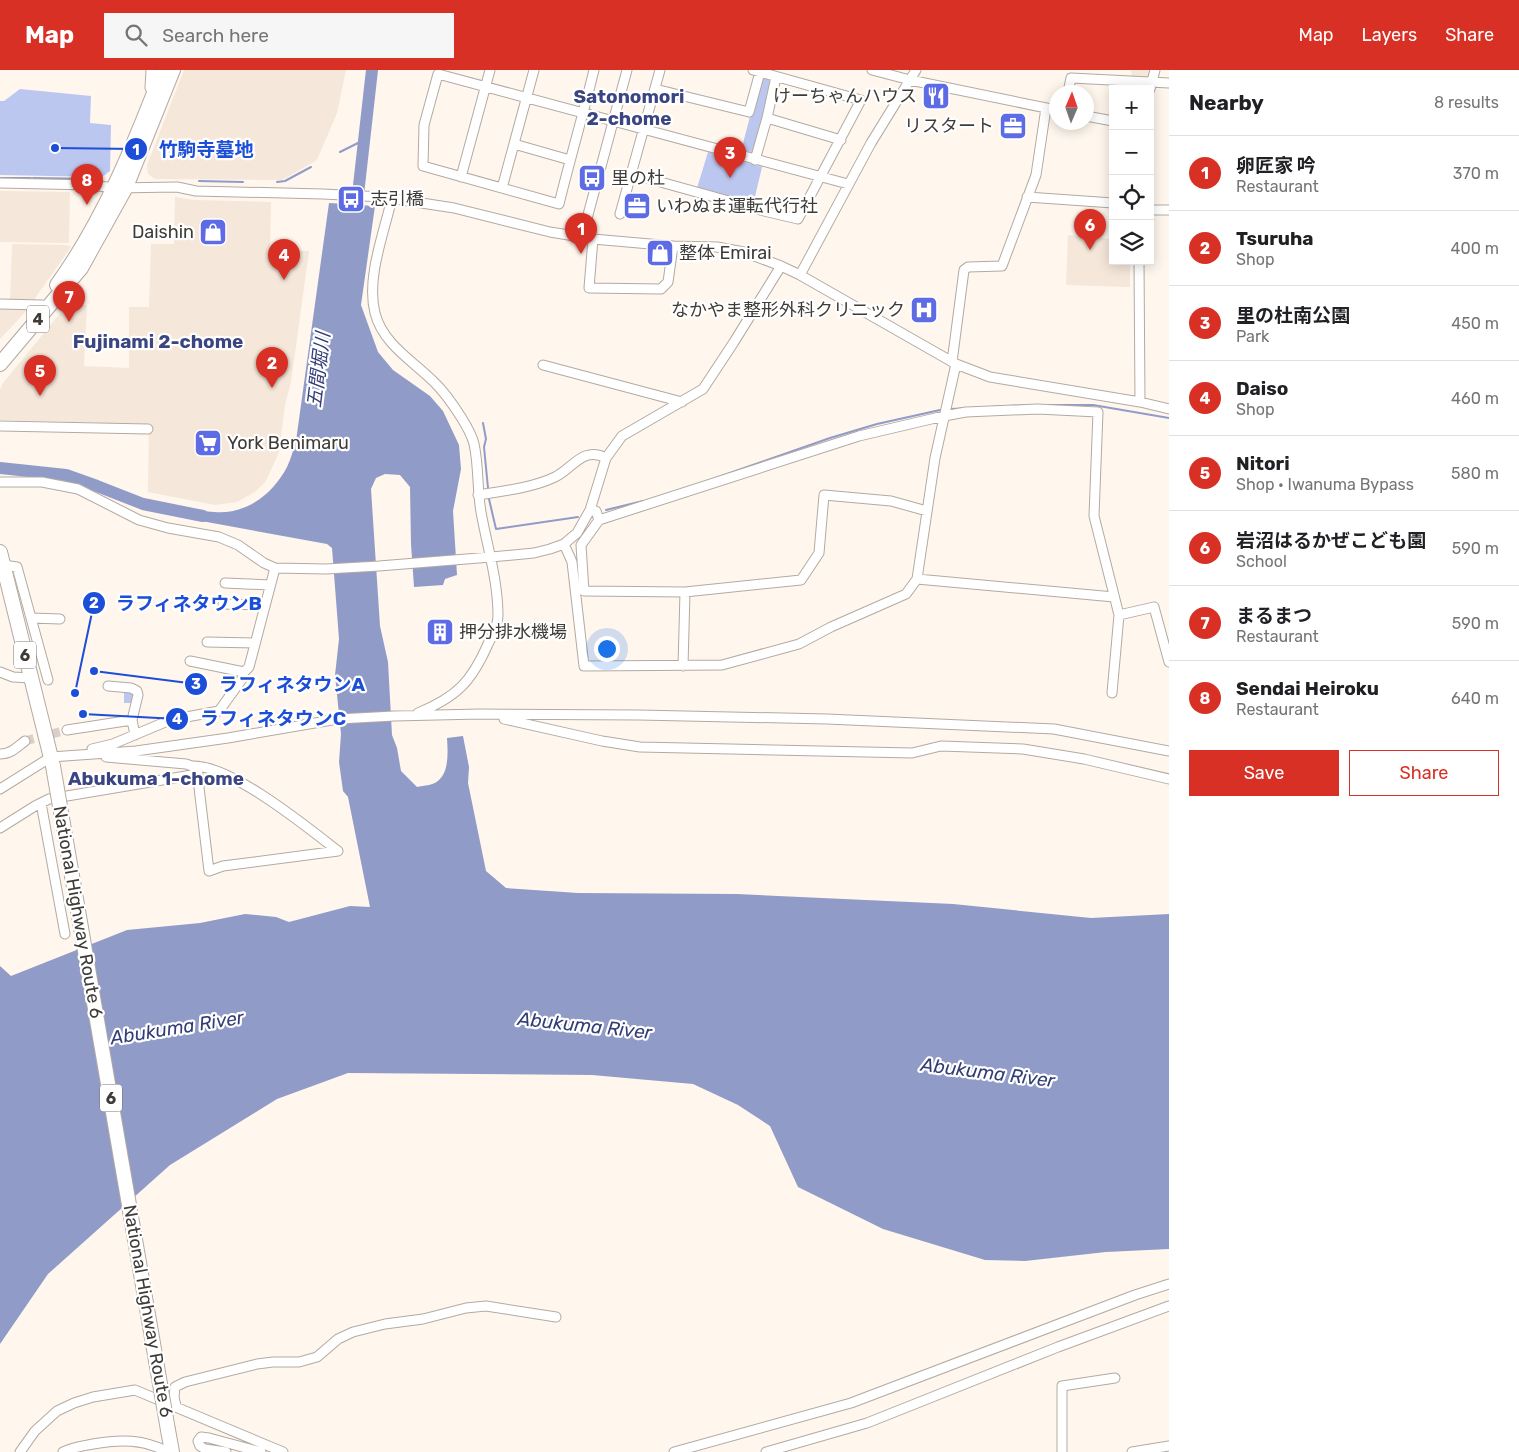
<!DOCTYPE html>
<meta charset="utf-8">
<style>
:root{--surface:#fff;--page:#f6f6f6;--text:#202124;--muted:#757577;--line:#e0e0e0;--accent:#d93025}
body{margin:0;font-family:Rubik,"Noto Sans JP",sans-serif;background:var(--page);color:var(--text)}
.controls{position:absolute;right:15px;top:15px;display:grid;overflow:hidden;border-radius:0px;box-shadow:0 2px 12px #0003}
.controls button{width:45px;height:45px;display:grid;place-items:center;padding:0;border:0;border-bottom:1px solid var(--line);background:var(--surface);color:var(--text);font:25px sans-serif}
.compass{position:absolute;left:1049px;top:15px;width:45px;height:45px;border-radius:50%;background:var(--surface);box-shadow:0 2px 12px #0003;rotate:2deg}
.you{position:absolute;left:606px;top:578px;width:18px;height:18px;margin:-12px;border:4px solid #fff;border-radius:50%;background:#1a73e8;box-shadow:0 0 0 8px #1a73e833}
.badge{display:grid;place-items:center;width:32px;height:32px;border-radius:50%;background:var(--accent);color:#fff;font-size:16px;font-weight:700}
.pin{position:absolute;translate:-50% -41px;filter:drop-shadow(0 1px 2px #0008)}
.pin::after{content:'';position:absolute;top:26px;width:18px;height:15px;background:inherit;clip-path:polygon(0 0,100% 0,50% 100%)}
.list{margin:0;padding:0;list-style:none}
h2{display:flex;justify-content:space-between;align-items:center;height:65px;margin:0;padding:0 20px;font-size:21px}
h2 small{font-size:16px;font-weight:400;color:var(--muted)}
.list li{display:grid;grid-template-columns:32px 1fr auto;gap:15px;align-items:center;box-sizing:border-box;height:75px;padding:0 20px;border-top:1px solid var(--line)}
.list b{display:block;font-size:19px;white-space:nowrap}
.list p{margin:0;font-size:16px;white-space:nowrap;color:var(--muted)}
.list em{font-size:16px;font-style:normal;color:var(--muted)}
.actions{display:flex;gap:10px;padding:15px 20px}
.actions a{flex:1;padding:11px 0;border:1px solid var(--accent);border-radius:0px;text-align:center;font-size:18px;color:var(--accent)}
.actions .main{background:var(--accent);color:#fff}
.icon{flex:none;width:28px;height:28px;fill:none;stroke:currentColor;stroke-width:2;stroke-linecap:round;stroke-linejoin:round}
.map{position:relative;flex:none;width:1169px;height:1382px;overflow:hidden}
header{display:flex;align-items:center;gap:30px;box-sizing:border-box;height:70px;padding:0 25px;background:var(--accent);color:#fff}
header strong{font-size:24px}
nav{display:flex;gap:28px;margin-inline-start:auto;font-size:18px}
.search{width:350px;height:45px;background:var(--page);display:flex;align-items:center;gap:12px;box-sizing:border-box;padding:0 18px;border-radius:0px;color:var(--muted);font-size:19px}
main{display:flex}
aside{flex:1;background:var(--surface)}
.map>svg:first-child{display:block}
.built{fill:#f5e7d9}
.green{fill:#bcc7f0}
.water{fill:#909bc8}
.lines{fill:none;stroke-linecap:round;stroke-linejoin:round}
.stream{stroke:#909bc8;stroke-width:2}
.river{stroke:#909bc8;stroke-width:12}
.minor-tunnel{stroke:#d9d1c9;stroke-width:9;stroke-dasharray:9 4.5;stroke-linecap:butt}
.minor-casing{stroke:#b3aaa2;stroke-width:11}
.highway-casing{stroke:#b3aaa2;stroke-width:16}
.minor{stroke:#fff;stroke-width:9}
.highway{stroke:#fff;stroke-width:14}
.highway-bridge-casing{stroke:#b3aaa2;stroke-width:16;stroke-linecap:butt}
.highway-bridge{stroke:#fff;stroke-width:14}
.labels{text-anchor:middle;stroke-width:4.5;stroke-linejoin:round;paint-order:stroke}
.shield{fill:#fff;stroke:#797674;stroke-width:1}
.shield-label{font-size:16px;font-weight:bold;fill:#3f3c38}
.poi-label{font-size:18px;fill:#3f3c38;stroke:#fff;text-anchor:start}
.street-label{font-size:18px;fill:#3f3c38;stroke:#fff}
.neighbourhood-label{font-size:19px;font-weight:bold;fill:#3b4581;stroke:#fff}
.water-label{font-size:19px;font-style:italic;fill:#333d76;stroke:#fff}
.leader{fill:none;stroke:#1d4ed8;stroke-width:2}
.callout-dot{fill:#1d4ed8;stroke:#fff;stroke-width:2}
.mark-label{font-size:15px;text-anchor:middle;font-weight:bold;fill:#fff}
.callout-label{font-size:19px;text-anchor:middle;font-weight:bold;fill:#1d4ed8;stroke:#fff;stroke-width:4.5;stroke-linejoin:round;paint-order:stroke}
</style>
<header>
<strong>Map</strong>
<div class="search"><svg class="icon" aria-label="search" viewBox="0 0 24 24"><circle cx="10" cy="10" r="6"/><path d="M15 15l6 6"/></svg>Search here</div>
<nav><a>Map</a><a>Layers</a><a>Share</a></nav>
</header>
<main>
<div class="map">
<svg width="1169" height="1382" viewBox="0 0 1169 1382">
<rect width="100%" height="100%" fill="#fff6ed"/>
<path class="built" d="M184 0H346L337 43 317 90 282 110 155 109 148 104 147 95Z
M1131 0H1151L1149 8 1132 7Z
M0 121 70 122 69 173 0 172Z
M175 127 194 130 271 132 270 180 309 181 291 312 285 335 279 382 266 411 255 422 237 432 215 435 148 422 149 354 0 350V320L3 313 67 235H87L84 296 129 298V237H149L151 174H174Z
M1068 165 1113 169V191H1130V217L1066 215Z
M12 174 67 175 71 177 33 231H10Z
M0 235 31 236 0 269Z"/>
<path class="green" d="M762 0H775L753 82 741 81Z
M20 19 91 26 90 53 111 55 110 101 102 107 0 105V31H4Z
M708 82 762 97 753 135 697 118Z
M124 622H131L134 625 132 633H124Z"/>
<path class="water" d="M329 133 375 136 361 235 378 282 393 300 430 326 443 341 459 375 461 399 453 441 457 505 445 509 443 515 414 517 411 474 410 417 400 405 385 404 376 408 371 419 380 556 388 592 392 665 397 678 401 701 417 717C420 716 425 716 429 715 450 711 448 684 447 668L463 666 469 697 468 713 486 801 506 818 578 823 737 824 953 834 1091 848 1169 844V1179L1106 1182 1025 1191 985 1190 883 1159 798 1117 770 1056 738 1035 693 1014 592 1005 348 1003 277 1029 170 1095 48 1204 0 1274V896L11 906 127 860 200 853 245 844 276 847 289 852 350 836 370 837 348 727 343 721 339 692 341 664 335 605 339 569 332 478 327 474 185 448 187 438C196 439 205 442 214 442 246 445 273 424 287 397 291 389 293 380 296 371Z"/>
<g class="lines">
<path class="stream" d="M340 82 364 70
M0 108H31
M33 108 101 109
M199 111 243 112
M277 112 285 111 311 97
M1043 335H1093L1169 348
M951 339 1029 335
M483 353 486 369 484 377 488 418
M707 411 830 368 877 354 940 340
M489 429 496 459 578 447
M606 440 643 431"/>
<path class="river" d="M355 151 372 0
M0 398 66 405 97 416 143 434 203 446"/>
<path class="minor-tunnel" d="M25 671 67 660"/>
<g class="minor-casing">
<path id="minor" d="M151 0 150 18 154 23
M594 0C583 45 570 89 559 134L423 96 424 55 438 4C575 40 711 78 848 114
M872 0 910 10 1056 40
M776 7 767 48 841 70
M655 19 749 42 760 2
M1150 19 1155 0
M1068 22 1071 8 1169 13
M1086 46 1113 51
M514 74 570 90
M755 90 767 48
M632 104 764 141 798 149 861 30 753 0
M461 107 490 0
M0 113 90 115 115 118 177 117 196 121 323 124 383 127 454 138 550 162 593 169 673 176 717 177 744 182 781 196 800 205 956 294 990 307 1140 332 1169 339
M502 118 534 0
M1027 127 1113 133
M392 128C384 163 366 208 375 243 383 275 415 292 436 314 445 323 454 336 461 347 466 355 472 365 474 374 479 396 477 420 481 442 487 476 498 510 498 546 498 556 492 566 488 574 471 613 456 627 418 643
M1150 140H1169
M620 144 660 0
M582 167 627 0
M593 169 589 218 661 219 668 212 673 176
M1139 191 1140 332
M800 205 871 73 916 0
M0 234 42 235
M952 292 964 200 968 197 1002 196 1036 105 1046 38
M543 295 682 332
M0 356 148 359
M0 412H42L78 419 139 450 168 458 219 467 238 475 264 493 275 498 326 499 379 496 491 487 534 483 550 479 564 474 577 463 590 440 606 388 622 366 703 319 734 272 781 196
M478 425C503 421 532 418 555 407 573 398 583 376 606 388
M590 440 596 441 599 450 859 366 944 346 966 342 1037 339 1098 342 1094 446 1119 545 1112 623
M599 450 581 475 584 521 685 522 801 510 819 483 824 425 891 431 927 441
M564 474 572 492 584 596 722 595 799 574 831 557 906 524 917 509 935 388 956 294
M3 495 17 497 48 610
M917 509 1114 527
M225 513 270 515
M223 534 265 535
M1119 545 1154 537 1169 592
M31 548 60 549
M207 572 255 573
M190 591 244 602
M683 596 685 522
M0 602 13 607 31 608
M108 616 131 618 137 621 138 625 132 650
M504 649 602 671 640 677 912 683 941 676 1023 679 1084 689 1169 709
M67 660 132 650 135 665
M92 679 113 674 170 650 219 641 242 609 244 602 249 597 275 498
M0 684C11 684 17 677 25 671
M106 687 186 694 192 696 197 701 209 801 223 796 338 781C307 757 230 694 192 696
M0 719 51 687 136 681 228 668 338 649 394 646 480 644 639 645 827 649 1054 659 1169 681
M41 733 65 864
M0 758 35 736 49 729 198 704
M176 1336 174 1327 175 1317 185 1312 257 1294 273 1292H299L317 1287 338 1269 353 1262 385 1254 423 1249 466 1238 486 1236 556 1247
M20 1382 35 1361 57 1341 74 1333 93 1327 135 1320 283 1382
M63 1382C73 1377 83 1376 93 1374 121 1369 143 1369 168 1382
M226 1382 205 1379 200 1376 198 1371 201 1367 209 1368 261 1382
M674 1382 851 1333 1135 1225 1169 1214
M766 1382 867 1353 1058 1277 1169 1236
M1062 1382V1316L1115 1308
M1132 1382 1169 1376"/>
</g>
<g class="highway-casing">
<path id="highway" d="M57 215C104 150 134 75 163 0
M0 294 81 198 126 117 173 0
M0 482 53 696
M168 1360 172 1382"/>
</g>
<use href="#minor" class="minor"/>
<use href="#highway" class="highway"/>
<g class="highway-bridge-casing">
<path id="highway-bridge" d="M53 696 168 1360"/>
</g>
<use href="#highway-bridge" class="highway-bridge"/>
</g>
<defs>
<g id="restaurant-square" transform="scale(1.4375)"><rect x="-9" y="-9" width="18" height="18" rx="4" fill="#5d6ce4" stroke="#fff"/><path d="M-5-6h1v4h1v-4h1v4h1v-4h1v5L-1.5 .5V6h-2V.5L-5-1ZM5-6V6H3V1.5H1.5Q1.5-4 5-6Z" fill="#fff"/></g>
<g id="office-square" transform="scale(1.4375)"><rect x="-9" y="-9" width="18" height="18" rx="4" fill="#5d6ce4" stroke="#fff"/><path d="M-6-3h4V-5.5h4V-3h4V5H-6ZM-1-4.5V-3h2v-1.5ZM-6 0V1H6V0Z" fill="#fff"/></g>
<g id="bus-square" transform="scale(1.4375)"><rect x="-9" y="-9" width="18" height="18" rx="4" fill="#5d6ce4" stroke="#fff"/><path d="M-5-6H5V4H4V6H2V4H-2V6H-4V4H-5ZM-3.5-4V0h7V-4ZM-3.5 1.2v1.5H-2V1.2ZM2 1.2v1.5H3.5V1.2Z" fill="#fff"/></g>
<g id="shop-square" transform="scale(1.4375)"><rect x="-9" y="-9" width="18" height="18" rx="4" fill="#5d6ce4" stroke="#fff"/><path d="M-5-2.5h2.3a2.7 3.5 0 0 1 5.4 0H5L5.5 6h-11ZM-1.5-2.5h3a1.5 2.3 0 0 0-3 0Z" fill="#fff"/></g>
<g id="hospital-square" transform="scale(1.4375)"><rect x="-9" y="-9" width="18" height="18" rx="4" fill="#5d6ce4" stroke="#fff"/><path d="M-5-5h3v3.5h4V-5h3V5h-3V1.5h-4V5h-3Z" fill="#fff"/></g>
<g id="supermarket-square" transform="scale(1.4375)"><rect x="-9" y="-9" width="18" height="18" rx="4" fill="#5d6ce4" stroke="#fff"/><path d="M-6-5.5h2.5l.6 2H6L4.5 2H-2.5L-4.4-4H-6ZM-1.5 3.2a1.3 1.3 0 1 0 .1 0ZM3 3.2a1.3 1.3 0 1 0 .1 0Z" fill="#fff"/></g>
<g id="building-square" transform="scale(1.4375)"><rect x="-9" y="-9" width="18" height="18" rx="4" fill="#5d6ce4" stroke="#fff"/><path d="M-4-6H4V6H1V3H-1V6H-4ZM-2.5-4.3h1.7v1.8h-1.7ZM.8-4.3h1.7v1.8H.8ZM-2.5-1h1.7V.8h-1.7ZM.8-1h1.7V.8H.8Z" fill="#fff"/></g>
</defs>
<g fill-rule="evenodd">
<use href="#restaurant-square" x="936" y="26"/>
<use href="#office-square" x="1013" y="56"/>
<use href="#bus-square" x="592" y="108"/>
<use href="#bus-square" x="351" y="129"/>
<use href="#office-square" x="637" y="136"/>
<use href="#shop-square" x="213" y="162"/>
<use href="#shop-square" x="660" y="183"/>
<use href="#hospital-square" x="924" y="240"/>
<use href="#supermarket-square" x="208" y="373"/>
<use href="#building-square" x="440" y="562"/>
</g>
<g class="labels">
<g class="shield">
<rect x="27" y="235.5" width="22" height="27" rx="4"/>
<rect x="14" y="571.5" width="22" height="27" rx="4"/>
<rect x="100" y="1014.5" width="22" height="27" rx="4"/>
</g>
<g class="shield-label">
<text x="38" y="255">4</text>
<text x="25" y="591">6</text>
<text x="111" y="1034">6</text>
</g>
<g class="poi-label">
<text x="917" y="32" text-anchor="end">けーちゃんハウス</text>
<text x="994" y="62" text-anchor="end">リスタート</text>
<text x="611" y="114">里の杜</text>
<text x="370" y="135">志引橋</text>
<text x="656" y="142">いわぬま運転代行社</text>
<text x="194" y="168" text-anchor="end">Daishin</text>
<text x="679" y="189">整体 Emirai</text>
<text x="905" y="246" text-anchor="end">なかやま整形外科クリニック</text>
<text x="227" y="379">York Benimaru</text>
<text x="459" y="568">押分排水機場</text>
</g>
<g class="street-label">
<text transform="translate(78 842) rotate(80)" y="6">National Highway Route 6</text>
<text transform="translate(148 1241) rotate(80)" y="6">National Highway Route 6</text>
</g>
<g class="neighbourhood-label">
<text x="629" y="33">Satonomori<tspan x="629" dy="22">2-chome</tspan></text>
<text x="158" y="278">Fujinami 2-chome</text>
<text x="156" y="715">Abukuma 1-chome</text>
</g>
<g class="water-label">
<text transform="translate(318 300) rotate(-83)" y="7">五間堀川</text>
<text transform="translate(585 955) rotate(6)" y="7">Abukuma River</text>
<text transform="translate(177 957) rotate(-9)" y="7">Abukuma River</text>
<text transform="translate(988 1002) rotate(7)" y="7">Abukuma River</text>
</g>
</g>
<path class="leader" d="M55 78L136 79M75 623L94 533M94 601L196 614M83 644L177 649"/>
<g class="callout-dot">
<circle cx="55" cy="78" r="5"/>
<circle cx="75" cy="623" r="5"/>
<circle cx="94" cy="601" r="5"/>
<circle cx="83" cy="644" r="5"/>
<circle cx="136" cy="79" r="12"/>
<circle cx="94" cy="533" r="12"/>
<circle cx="196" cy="614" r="12"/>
<circle cx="177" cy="649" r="12"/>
</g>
<g class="mark-label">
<text x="136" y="85">1</text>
<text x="94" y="538">2</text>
<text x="196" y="619">3</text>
<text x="177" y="654">4</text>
</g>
<g class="callout-label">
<text x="206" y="86">竹駒寺墓地</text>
<text x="189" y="540">ラフィネタウンB</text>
<text x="292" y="621">ラフィネタウンA</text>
<text x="273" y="655">ラフィネタウンC</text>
</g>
</svg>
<div class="controls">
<button>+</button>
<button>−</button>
<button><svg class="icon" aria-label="locate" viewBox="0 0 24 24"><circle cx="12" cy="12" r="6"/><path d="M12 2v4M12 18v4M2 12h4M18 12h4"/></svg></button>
<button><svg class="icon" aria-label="layers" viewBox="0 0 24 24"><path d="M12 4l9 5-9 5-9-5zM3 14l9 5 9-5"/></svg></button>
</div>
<svg class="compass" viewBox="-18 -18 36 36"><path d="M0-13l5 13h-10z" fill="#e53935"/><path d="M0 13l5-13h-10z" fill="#757577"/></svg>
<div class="you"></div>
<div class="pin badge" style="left:581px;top:184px">1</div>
<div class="pin badge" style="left:272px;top:318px">2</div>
<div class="pin badge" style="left:730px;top:108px">3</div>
<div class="pin badge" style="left:284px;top:210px">4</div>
<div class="pin badge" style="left:40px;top:326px">5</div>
<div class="pin badge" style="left:1090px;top:180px">6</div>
<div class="pin badge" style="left:69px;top:252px">7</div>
<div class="pin badge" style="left:87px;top:135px">8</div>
</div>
<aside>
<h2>Nearby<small>8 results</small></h2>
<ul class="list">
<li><span class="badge">1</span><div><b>卵匠家 吟</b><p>Restaurant</p></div><em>370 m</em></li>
<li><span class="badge">2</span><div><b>Tsuruha</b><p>Shop</p></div><em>400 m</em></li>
<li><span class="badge">3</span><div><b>里の杜南公園</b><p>Park</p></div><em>450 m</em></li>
<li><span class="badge">4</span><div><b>Daiso</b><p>Shop</p></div><em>460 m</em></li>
<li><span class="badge">5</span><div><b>Nitori</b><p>Shop · Iwanuma Bypass</p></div><em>580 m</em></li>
<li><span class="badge">6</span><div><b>岩沼はるかぜこども園</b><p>School</p></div><em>590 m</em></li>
<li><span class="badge">7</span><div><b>まるまつ</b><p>Restaurant</p></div><em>590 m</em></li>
<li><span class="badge">8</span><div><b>Sendai Heiroku</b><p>Restaurant</p></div><em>640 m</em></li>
</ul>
<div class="actions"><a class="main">Save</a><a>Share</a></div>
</aside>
</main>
